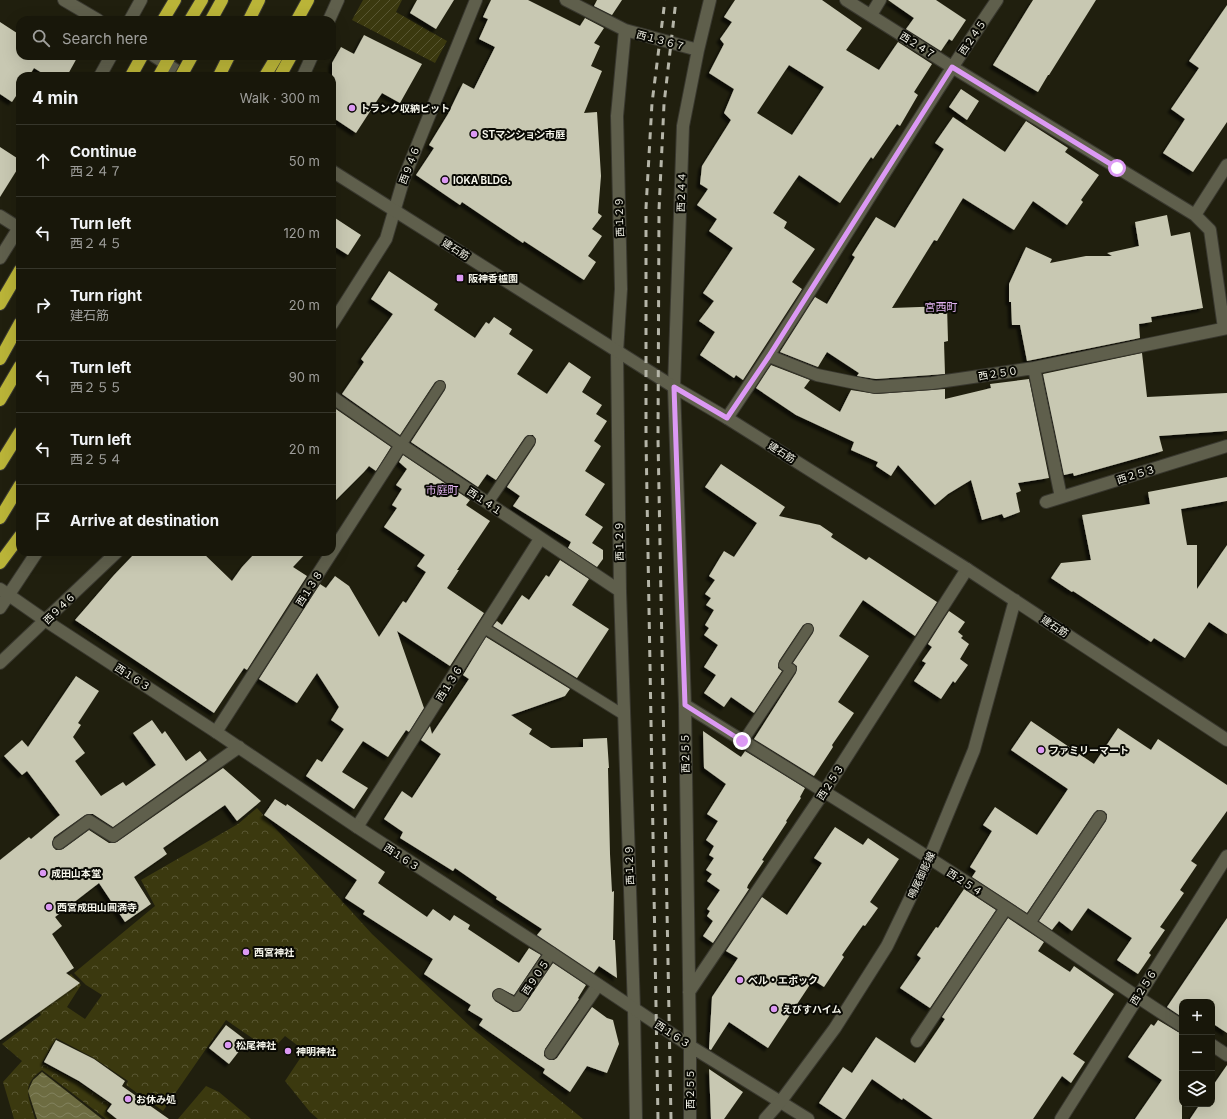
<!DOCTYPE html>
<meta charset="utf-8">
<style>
:root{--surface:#18170a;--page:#252418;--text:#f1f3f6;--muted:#9f9f9c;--line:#36362b}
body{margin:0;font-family:Inter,"Noto Sans JP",sans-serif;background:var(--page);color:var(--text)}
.controls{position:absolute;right:12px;bottom:12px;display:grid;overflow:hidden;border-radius:8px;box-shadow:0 4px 16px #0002}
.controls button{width:36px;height:36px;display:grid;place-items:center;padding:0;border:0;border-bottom:1px solid var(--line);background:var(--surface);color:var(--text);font:20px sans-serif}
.stop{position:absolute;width:12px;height:12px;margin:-9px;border:3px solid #dc99f4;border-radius:50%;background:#fff}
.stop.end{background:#dc99f4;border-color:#fff;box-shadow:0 1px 4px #0008}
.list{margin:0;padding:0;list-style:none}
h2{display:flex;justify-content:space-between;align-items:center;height:52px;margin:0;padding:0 16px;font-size:17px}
h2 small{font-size:13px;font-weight:400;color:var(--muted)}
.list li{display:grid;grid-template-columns:26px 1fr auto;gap:12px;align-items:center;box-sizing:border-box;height:72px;padding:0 16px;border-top:1px solid var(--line)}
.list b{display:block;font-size:15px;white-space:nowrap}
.list p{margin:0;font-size:13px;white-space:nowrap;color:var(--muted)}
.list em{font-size:13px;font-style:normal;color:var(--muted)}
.icon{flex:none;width:22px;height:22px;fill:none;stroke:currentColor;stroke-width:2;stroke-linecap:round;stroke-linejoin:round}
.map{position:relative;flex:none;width:1227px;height:1119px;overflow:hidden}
.search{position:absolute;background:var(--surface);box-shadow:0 4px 16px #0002;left:16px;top:16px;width:320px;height:44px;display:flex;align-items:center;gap:10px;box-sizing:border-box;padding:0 14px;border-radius:12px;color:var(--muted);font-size:15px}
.panel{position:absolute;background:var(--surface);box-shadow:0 4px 16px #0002;left:16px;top:72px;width:320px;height:484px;border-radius:12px}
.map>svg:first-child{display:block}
.forest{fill:url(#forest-crowns)}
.garden{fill:url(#garden-furrows)}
.water{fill:url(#water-waves)}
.building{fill:#c8c8b2;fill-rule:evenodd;filter:url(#shadow)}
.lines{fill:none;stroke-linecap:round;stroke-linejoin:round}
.lane-casing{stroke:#39382f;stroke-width:12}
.street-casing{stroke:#39382f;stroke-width:14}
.secondary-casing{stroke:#39382f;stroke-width:14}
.highway-casing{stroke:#39382f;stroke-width:14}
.lane{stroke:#5f5f4c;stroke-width:10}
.street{stroke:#5f5f4c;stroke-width:12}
.secondary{stroke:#5f5f4c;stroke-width:12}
.highway{stroke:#bab438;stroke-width:12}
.rail{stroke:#b5b5a8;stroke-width:3;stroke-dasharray:7 7;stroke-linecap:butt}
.highway-bridge-casing{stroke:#39382f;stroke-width:14;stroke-linecap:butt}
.highway-bridge{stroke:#bab438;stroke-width:12}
.route{stroke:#dc99f4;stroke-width:5}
.poi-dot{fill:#dc99f4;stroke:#090903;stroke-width:1.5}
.labels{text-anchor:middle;stroke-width:4;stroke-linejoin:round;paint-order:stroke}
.street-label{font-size:10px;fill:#f5f5ea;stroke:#090903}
.poi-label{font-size:10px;font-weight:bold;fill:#f5f5ea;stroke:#090903;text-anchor:start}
.neighbourhood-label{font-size:11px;fill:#e2b3f3;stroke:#090903}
</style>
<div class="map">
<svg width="1227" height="1119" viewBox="0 0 1227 1119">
<defs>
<pattern id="forest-crowns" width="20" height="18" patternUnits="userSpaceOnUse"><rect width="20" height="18" fill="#3b390f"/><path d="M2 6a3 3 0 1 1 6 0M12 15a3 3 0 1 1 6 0" fill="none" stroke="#585632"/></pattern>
<pattern id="garden-furrows" width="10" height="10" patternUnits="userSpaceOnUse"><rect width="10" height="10" fill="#3b390f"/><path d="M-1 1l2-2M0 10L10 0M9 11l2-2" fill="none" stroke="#585632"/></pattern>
<pattern id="water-waves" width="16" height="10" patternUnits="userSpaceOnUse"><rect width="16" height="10" fill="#6d6c41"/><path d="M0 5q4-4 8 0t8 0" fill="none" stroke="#82825d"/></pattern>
<filter id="shadow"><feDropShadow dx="-3.5" dy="3.5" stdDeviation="1" flood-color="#0009"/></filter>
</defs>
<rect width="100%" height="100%" fill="#201f0e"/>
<path class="forest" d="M257 808 372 934 473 1029 583 1119H318L310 1112 285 1081 305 1051 285 1036 271 1051 226 1020 163 1111 126 1085 128 1081 94 1058 56 1038 42 1063 78 1082 110 1104 105 1111 116 1119H106L42 1070C20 1086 29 1097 35 1119H14L3 1082 22 1061 2 1044 41 1015 34 1003 71 974 81 985 67 1007 85 1019 102 995 86 985 74 973 155 906 141 880 238 824Z
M206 1086 219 1092 251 1119H178Z"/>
<path class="garden" d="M363 0H402L396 12 447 41 435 63 352 20Z"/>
<path class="water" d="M42 1072 102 1119H37L28 1091 33 1080Z"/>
<path class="building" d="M417 0H454L436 29 410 13Z
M491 0H528L580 26 585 18 604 28 594 43 600 46 591 66 602 71 584 113 597 112 601 176 598 213 602 216 592 229 602 236 588 256 596 262 584 280 524 241 523 243 462 202 460 205 416 175 434 148 429 145 448 114 463 83 474 89 495 47 479 39 488 19 483 17Z
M597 0H622L612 15 594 6Z
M735 0H822L862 28 846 50 879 70 898 42 932 64 914 92 918 95 900 126 897 124 873 159 871 157 840 203 799 175 773 213 787 222 784 228 815 249 792 282 802 289 743 380 736 375 734 378 700 355 715 332 699 321 714 301 703 293 733 248 709 231 717 219 697 205 708 189 700 184 702 166 731 120 724 113 734 89 709 73 724 44 720 39 732 22 724 17ZM789 65 824 87 792 135 757 113Z
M888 0H936L966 20 952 41 949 39 941 51 906 29 914 18Z
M1033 0H1096L1049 75H1048L1038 92 993 65Z
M1227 5V122L1193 172 1163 153 1185 119 1171 109 1199 68 1189 61Z
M0 22 20 35V56H78L67 76H47L34 68 29 76H20V90L12 102 0 94Z
M364 35 422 64 400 103 382 93 356 133 332 117V63L341 47 354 54Z
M961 89 979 101 967 120 949 107Z
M953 117 1005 152 1026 121 1068 148 1065 152 1099 175 1081 200 1083 202 1067 225 1033 201 1014 230 963 198 937 241 934 240 892 308 947 306 948 341 944 342 945 374 876 379 857 376 859 373 827 352 818 367 780 352 815 297 827 304 855 257 852 255 876 217 895 228 944 149 935 143Z
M0 147 20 160V165L0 197Z
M1167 215 1171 236 1190 232 1203 308 1151 317 1152 322 1139 324 1140 338 1027 361 1020 325H1012L1011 302H1009V284L1026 247 1052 259 1050 263 1086 256H1112L1107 253 1139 246 1135 222Z
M332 216 361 235 348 255 332 245Z
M389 271 438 304 434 310 475 338 486 322 489 324 494 317 512 329 509 334 533 350 517 374 547 394 569 362 591 377 582 392 602 405 596 414 607 421 594 441 601 446 585 471 605 484 585 515 603 527 592 543 603 550V559L597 567 568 548 571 542 513 506 520 496 507 487 535 445 536 439 533 435H528L525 437 496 480 487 474 478 487 411 442 445 390 446 386 444 381 440 380 435 382 400 435 342 394 364 362 361 359 393 314 371 299Z
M1142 353 1147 397 1227 393V431L1159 436 1163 451 1074 476 1073 473 1064 475 1043 374Z
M771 365 810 380 804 388 840 412 851 390 876 394 945 389V399L991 388 990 384 1029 379 1049 478 1018 483 1021 491 1016 493 1020 512 1004 518 1002 514 982 520 971 480 948 494 935 505 898 465 891 476 876 466 878 462 851 450 854 442 796 415 756 388Z
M333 407 391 447 376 471 369 466 364 472 332 504Z
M403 455 470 500 466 505 490 521 457 570H459L447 588 484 613 450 666 397 631 424 708 409 732 406 730 388 757 363 741 342 772 368 788 354 809 306 776 317 759 322 762 344 729 331 720 339 707 317 673 297 703 259 679 320 584 326 588 335 576 349 586 379 637 403 601 406 603 426 572 417 566 425 555 384 527 397 508 392 505 402 489 396 485 407 469 399 462Z
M721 464 785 507 779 516 820 525 833 534 831 537 866 560 869 557 937 602 915 636 863 600 839 636 869 656 838 702 854 713 832 745 833 747 814 776 754 739 796 673 797 666 793 663 813 633 814 629 812 624 808 623 803 625 779 661 778 668 782 671 754 713 731 697 724 707 704 693 716 675 704 667 718 645 704 635 709 628 705 625 714 610 706 605 711 598 705 594 715 580 709 576 724 551 734 557 757 523 705 487Z
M1227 477V501L1181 509 1187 545H1197V589L1227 545V634L1209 622 1185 658 1154 638 1151 642 1073 591 1072 592 1051 578 1061 563 1091 560 1082 515 1150 504 1148 492Z
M136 552H202L232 581 242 567 256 552H307L293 567 307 576 247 670 244 668 214 713 75 620 114 575Z
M560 560 589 579 572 605 609 629 577 678 493 626 497 621 502 625 522 595 529 600 546 575 549 577Z
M949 611 965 622 958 632 963 636 961 638 969 644 960 659 968 665 955 683 953 681 941 699 914 681 926 663 922 661 932 647 928 644Z
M486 637 570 689 565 696 511 715 532 729 529 734 551 748 583 747V739L607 738 609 768H608L610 854 612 892 614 891 613 940H615L617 978 599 966 594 973 537 935 542 929 496 899 497 897 455 868 453 871 400 838 403 832 384 819 402 791 412 798 441 754 421 740 430 726 432 734 469 679 463 675Z
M76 676 99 691 78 723 81 725 73 737 85 753 75 761 101 796 123 782 126 786 156 765 133 733 152 720 162 734 165 731 186 761 200 751 207 760 113 827 93 814H88L85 815 54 837 52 843 53 847 56 850H59L63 849 89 830 109 843H114L117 842 223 768 261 801 237 821 225 805 163 848 167 854 134 877 151 904 125 922 99 883 55 917 62 926 52 934 74 968 66 973 80 983 0 1040V860L29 837 31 839 60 815 27 771 22 775 4 756 22 740 28 747Z
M1031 721 1094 764 1118 728 1151 750 1158 739 1227 785V811L1191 861 1197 865 1180 890 1184 893 1160 927 1165 930 1149 953 1151 955 1138 974 1117 960 1132 938 1088 908 1072 931 1059 921 1052 930 1039 921 1106 821 1107 814 1104 811 1097 810 1094 813 1027 913 972 877 976 871 970 867 992 831 983 825 995 807 1037 835 1068 789 1011 750Z
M703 731 741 757 745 751 805 788 800 797 801 798 786 821 787 822 762 860 764 861 748 885 747 888 749 889 713 943 703 936 713 921 707 916 710 911 707 909 720 890 707 881 712 874 706 870 714 858 709 855 714 846 706 840 718 821 707 814 726 784 704 768Z
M275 799 286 806 287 804 385 872 378 883 427 917 433 909 450 921 454 915 470 925 468 929 519 963 529 948 541 955 514 995 499 988 493 991 492 995 495 1001 513 1012 520 1011 553 963 586 985 578 998 579 999 545 1049 544 1056 550 1060H554L557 1058 592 1007 607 1018 613 1020 619 1044 607 1073 587 1066 570 1092 543 1073 545 1069 479 1025 483 1019 468 1010 471 1005 424 974 433 959 363 914 365 911 345 898 357 880 264 815Z
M835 827 863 845 868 838 899 859 870 902 878 908 865 926 863 925 842 955 844 957 824 987 813 980 768 1048 729 1022 711 1050 709 1049 712 997 738 958 726 951 762 897 787 915 822 863 814 858Z
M964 889 996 910 930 1008 900 988 921 958 917 955 936 927 938 928Z
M1008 918 1044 942 1038 951 1070 972 1074 966 1114 994 1073 1054 1085 1062 1071 1083 1062 1076 1033 1119H933L903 1098 902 1100 872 1079 845 1119H843L819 1103 843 1067 852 1073 876 1037 915 1063 945 1019 942 1017Z
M1227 918V1033L1215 1025 1213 1028 1212 1027V1002H1182V1017L1167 1007Z
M1158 1020 1178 1032 1182 1033V1119H1135L1162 1080 1128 1057 1151 1024 1154 1026Z
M226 1025 247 1041 229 1064 209 1048Z
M56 1040 94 1059 125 1081 122 1086 169 1119H117L107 1111 112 1104 79 1081 44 1062Z
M1227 1065V1119H1190L1200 1104H1212V1087Z
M709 1069 743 1092 724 1119H711Z"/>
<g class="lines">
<g class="lane-casing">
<path id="lane" d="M401 445 440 386
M488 503 530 441
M484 628 624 715
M743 741 791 669 784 665 808 629"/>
</g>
<g class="street-casing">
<path id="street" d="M566 0 625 30 698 50
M846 0 952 67 1195 215
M871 15 880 0
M130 20 141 0
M329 20 338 0
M625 30 617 116 621 289 617 352 620 591 634 1009 636 1119
M100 76 111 56
M303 76 312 56
M0 216 19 228
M0 258 20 226
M332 324 386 239 404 178 476 0
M1224 328 1210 230 1195 215 1227 165
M769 356 817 375 875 387 932 383 1034 368 1227 328
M1034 368 1061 497
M332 397 401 445 620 591
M727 418C820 281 904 137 997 0
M1046 502 1227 446
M0 589 46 621
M0 608 37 552
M0 663 117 552
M685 705C800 776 916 848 1029 923 1080 958 1130 993 1182 1026
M216 732 401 445
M357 827 540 539
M59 843 89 821 113 836 239 747
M1029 923 1100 817
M689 992 824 792 967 569
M499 995 516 1005 551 953
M917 1041 1006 908
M1212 1045 1227 1055
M690 1046 808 1119
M551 1053 598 985
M690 1119V1046L685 705 674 387 683 126 698 50 710 0
M1061 1119 1227 856"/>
</g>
<g class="secondary-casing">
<path id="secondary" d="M64 0 98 20
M154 56 185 76
M332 171 674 387 727 418 967 569 1227 740
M46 621 216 732 357 827 551 953 690 1046
M765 1119 781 1101 835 1028 887 946 929 859 974 750 1015 600"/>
</g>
<g class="highway-casing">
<path id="highway" d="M163 20 175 0
M190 20 202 0
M211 20 222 0
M249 20 259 0
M297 20 308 0
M131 76 142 56
M159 76 170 56
M219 76 229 56
M265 76 277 56
M280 76 291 56
M0 304 20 270
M0 359 20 323
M0 400 20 366
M0 464 20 432
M0 518 20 485
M0 563 20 536"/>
</g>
<use href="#lane" class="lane"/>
<use href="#street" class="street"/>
<use href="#secondary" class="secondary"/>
<use href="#highway" class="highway"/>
<path class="rail" d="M658 1119 646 439V208L652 103 665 0
M671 1119 658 439 659 210 664 104 676 0"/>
<g class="highway-bridge-casing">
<path id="highway-bridge" d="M181 76 192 56"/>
</g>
<use href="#highway-bridge" class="highway-bridge"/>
</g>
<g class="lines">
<path class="route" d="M742 741 685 705 674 387 727 418 769 356 952 67 1117 168"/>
</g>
<g class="poi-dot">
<circle cx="352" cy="108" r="4"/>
<circle cx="474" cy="134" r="4"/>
<circle cx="445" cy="180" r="4"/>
<rect x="456" y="274" width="8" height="8" rx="2"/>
<circle cx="1041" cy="750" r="4"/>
<circle cx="43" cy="873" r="4"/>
<circle cx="49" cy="907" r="4"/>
<circle cx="246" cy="952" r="4"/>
<circle cx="740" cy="980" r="4"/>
<circle cx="774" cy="1009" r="4"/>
<circle cx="228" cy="1045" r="4"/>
<circle cx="288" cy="1051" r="4"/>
<circle cx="128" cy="1099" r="4"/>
</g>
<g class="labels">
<g class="street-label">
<text transform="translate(972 37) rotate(-56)" y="4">西２４５</text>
<text transform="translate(661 40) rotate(15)" y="4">西１３６７</text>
<text transform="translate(918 45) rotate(32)" y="4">西２４７</text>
<text transform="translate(409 165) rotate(-69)" y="4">西９４６</text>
<text transform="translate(681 192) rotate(-88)" y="4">西２４４</text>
<text transform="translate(619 217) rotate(-92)" y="4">西１２９</text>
<text transform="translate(456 249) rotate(32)" y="4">建石筋</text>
<text transform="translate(998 373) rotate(-9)" y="4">西２５０</text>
<text transform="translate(782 452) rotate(32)" y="4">建石筋</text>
<text transform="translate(1136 474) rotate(-17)" y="4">西２５３</text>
<text transform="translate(485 501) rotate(34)" y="4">西１４１</text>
<text transform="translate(619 541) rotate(-91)" y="4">西１２９</text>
<text transform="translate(309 588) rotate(-57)" y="4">西１３８</text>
<text transform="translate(59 608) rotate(-44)" y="4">西９４６</text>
<text transform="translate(1055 626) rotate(33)" y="4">建石筋</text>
<text transform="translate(133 677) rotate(33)" y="4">西１６３</text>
<text transform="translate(449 683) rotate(-58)" y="4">西１３６</text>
<text transform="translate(685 753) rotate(-91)" y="4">西２５５</text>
<text transform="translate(830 782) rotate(-57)" y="4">西２５３</text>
<text transform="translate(402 857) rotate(33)" y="4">西１６３</text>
<text transform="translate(629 865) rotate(-92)" y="4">西１２９</text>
<text transform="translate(921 875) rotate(-65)" y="4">鳴尾御影線</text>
<text transform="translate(965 882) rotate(33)" y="4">西２５４</text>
<text transform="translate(535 977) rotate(-56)" y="4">西９０５</text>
<text transform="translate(1143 987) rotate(-58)" y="4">西２５６</text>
<text transform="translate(673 1034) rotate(33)" y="4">西１６３</text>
<text transform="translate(690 1089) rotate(-90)" y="4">西２５５</text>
</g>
<g class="poi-label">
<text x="360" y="112">トランク収納ピット</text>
<text x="482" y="138">STマンション市庭</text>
<text x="453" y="184">IOKA BLDG.</text>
<text x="468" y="282">阪神香櫨園</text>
<text x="1049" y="754">ファミリーマート</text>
<text x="51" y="877">成田山本堂</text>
<text x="57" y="911">西宮成田山圓満寺</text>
<text x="254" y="956">西宮神社</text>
<text x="748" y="984">ベル・エポック</text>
<text x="782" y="1013">えびすハイム</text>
<text x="236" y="1049">松尾神社</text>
<text x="296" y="1055">神明神社</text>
<text x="136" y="1103">お休み処</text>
</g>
<g class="neighbourhood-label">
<text x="941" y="311">宮西町</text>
<text x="442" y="494">市庭町</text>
</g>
</g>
</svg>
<div class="controls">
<button>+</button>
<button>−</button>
<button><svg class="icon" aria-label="layers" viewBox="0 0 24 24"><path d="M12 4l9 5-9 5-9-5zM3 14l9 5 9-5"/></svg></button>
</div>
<div class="stop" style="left:1117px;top:168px"></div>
<div class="stop end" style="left:742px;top:741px"></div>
<div class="search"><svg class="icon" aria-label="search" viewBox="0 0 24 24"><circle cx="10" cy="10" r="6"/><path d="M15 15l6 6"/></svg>Search here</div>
<section class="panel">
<h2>4 min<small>Walk · 300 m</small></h2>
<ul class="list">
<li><svg class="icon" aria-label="ahead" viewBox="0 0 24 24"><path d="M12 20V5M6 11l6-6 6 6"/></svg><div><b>Continue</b><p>西２４７</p></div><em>50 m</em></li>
<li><svg class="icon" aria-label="left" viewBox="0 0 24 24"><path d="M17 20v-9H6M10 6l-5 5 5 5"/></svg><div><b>Turn left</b><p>西２４５</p></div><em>120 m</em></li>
<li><svg class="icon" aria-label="right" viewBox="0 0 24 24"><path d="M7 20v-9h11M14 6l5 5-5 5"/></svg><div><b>Turn right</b><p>建石筋</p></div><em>20 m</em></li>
<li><svg class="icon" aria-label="left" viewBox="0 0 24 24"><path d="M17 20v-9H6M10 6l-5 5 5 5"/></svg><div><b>Turn left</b><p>西２５５</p></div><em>90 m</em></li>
<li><svg class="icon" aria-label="left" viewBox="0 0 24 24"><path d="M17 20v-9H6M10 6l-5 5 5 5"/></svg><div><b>Turn left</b><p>西２５４</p></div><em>20 m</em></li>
<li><svg class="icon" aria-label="arrive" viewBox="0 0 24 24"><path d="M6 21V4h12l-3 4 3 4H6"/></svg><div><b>Arrive at destination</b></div></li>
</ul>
</section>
</div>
